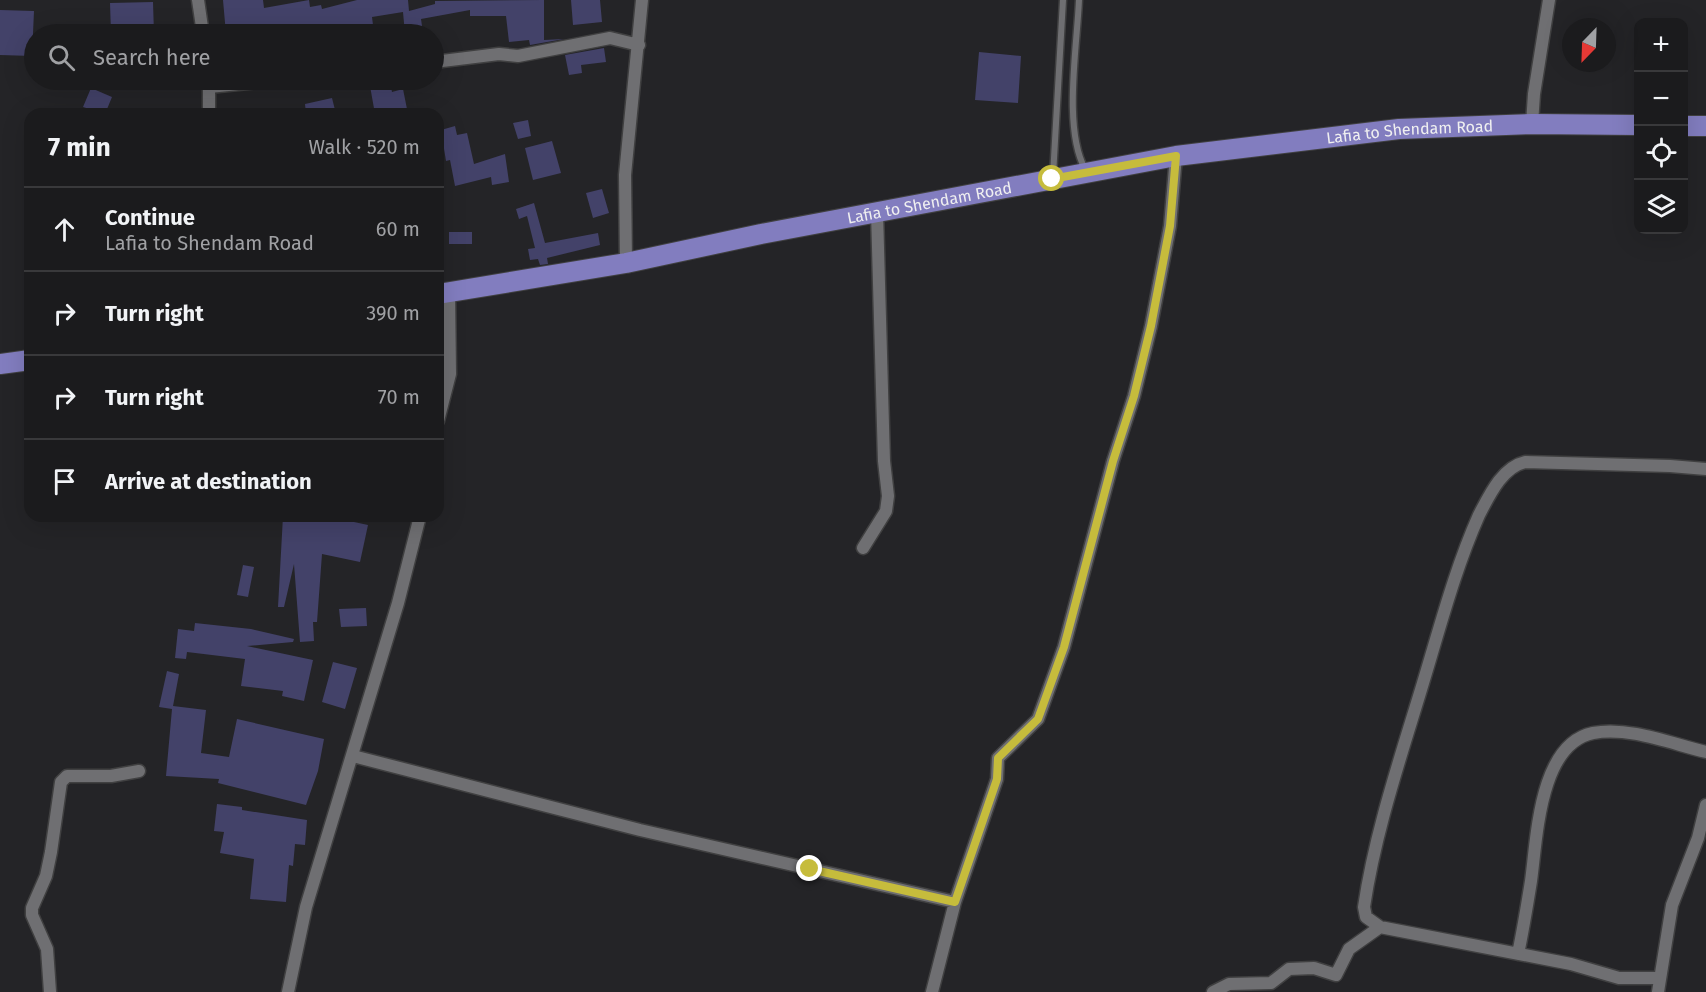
<!DOCTYPE html>
<meta charset="utf-8">
<style>
:root{--surface:#1b1b1d;--page:#242426;--text:#f1f3f6;--muted:#a0a1a4;--line:#39393b}
body{margin:0;font-family:"Fira Sans",sans-serif;background:var(--page);color:var(--text)}
.controls{position:absolute;right:18px;top:18px;display:grid;overflow:hidden;border-radius:12px;box-shadow:0 6px 24px #0002}
.controls button{width:54px;height:54px;display:grid;place-items:center;padding:0;border:0;border-bottom:2px solid var(--line);background:var(--surface);color:var(--text);font:30px sans-serif}
.compass{position:absolute;left:1562px;top:18px;width:54px;height:54px;border-radius:50%;background:var(--surface);box-shadow:0 6px 24px #0002;rotate:203deg}
.stop{position:absolute;width:18px;height:18px;margin:-14px;border:4px solid #c6bc3c;border-radius:50%;background:#fff}
.stop.end{background:#c6bc3c;border-color:#fff;box-shadow:0 2px 6px #0008}
.list{margin:0;padding:0;list-style:none}
h2{display:flex;justify-content:space-between;align-items:center;height:78px;margin:0;padding:0 24px;font-size:26px}
h2 small{font-size:20px;font-weight:400;color:var(--muted)}
.list li{display:grid;grid-template-columns:39px 1fr auto;gap:18px;align-items:center;box-sizing:border-box;height:84px;padding:0 24px;border-top:2px solid var(--line)}
.list b{display:block;font-size:22px;white-space:nowrap}
.list p{margin:0;font-size:20px;white-space:nowrap;color:var(--muted)}
.list em{font-size:20px;font-style:normal;color:var(--muted)}
.icon{flex:none;width:33px;height:33px;fill:none;stroke:currentColor;stroke-width:2;stroke-linecap:round;stroke-linejoin:round}
.map{position:relative;flex:none;width:1706px;height:992px;overflow:hidden}
.search{position:absolute;background:var(--surface);box-shadow:0 6px 24px #0002;left:24px;top:24px;width:420px;height:66px;display:flex;align-items:center;gap:15px;box-sizing:border-box;padding:0 21px;border-radius:33px;color:var(--muted);font-size:22px}
.panel{position:absolute;background:var(--surface);box-shadow:0 6px 24px #0002;left:24px;top:108px;width:420px;height:414px;border-radius:18px}
.map>svg:first-child{display:block}
.building{fill:#434269}
.lines{fill:none;stroke-linecap:round;stroke-linejoin:round}
.lane-casing{stroke:#404041;stroke-width:9}
.street-casing{stroke:#404041;stroke-width:15}
.primary-casing{stroke:#404041;stroke-width:22}
.lane{stroke:#6f6f72;stroke-width:6}
.street{stroke:#6f6f72;stroke-width:12}
.primary{stroke:#827dbf;stroke-width:20}
.route{stroke:#c6bc3c;stroke-width:8}
.labels{text-anchor:middle;stroke-width:4.5;stroke-linejoin:round;paint-order:stroke}
.street-label{font-size:16px;fill:#efeff0;stroke:#0e0e0f}
</style>
<div class="map">
<svg width="1706" height="992" viewBox="0 0 1706 992">
<rect width="100%" height="100%" fill="#242427"/>
<path class="building" d="M223 0H263L264 8 309 0 310 7 321 5 322 9 357 0H408L409 11 435 4V1L544 0V40L564 39 530 45 529 40 509 42 506 16H470V10L421 19 423 33 416 34H405L403 12 372 17 373 25 356 28 226 34Z
M571 0H600L602 22 573 25Z
M153 2 154 34H111L110 3Z
M0 10 34 11 32 56 0 55Z
M604 48 606 62 581 65 582 73 569 75 565 55Z
M979 52 1021 56 1018 103 975 100Z
M390 82 392 92 403 89 408 114H375L370 86Z
M91 88 112 97 105 114 83 107Z
M332 98 336 114H306L305 104Z
M528 120 531 136 518 139 513 123Z
M455 126 457 135 467 133 474 164 505 154 509 182 492 185 491 177 455 186 450 160 446 161 441 130Z
M552 141 561 173 533 180 525 148Z
M602 189 609 213 593 218 586 193Z
M534 203 545 243 598 233 600 245 547 258 548 264 540 265 538 259 530 260 528 249 535 248 527 216 519 219 516 209Z
M449 232H472V244H449Z
M283 516H326L368 525 360 562 322 554 317 622H313L314 641 300 642 294 564 284 607H278Z
M243 565 254 567 248 597 237 595Z
M366 608 367 626 341 627 339 609Z
M195 623 251 629 294 639 293 642 247 646 313 660 304 701 282 696 283 691 241 686 245 659 187 652 186 659 175 658 178 629 194 631Z
M333 662 357 668 345 709 322 702Z
M167 671 179 674 173 706 206 710 201 753 229 757 237 719 324 739 318 771 306 805 218 783 219 779 166 776 172 709 159 707Z
M217 804 242 807V810L307 820 305 845 295 844 293 866 289 865 286 902 250 899 254 859 220 853 224 832 214 831Z"/>
<g class="lines">
<g class="lane-casing">
<path id="lane" d="M1079 0C1077 48 1063 128 1085 169
M1053 176 1063 0"/>
</g>
<g class="street-casing">
<path id="street" d="M198 0 203 34
M434 62 499 54 518 56 610 38 639 45
M209 80V114
M209 87 277 80
M1532 124 1534 94 1549 0
M626 263 625 175 642 0
M438 421 450 374 449 292
M863 548 886 511 888 496 884 461 877 212
M353 756 640 830 955 902 997 779 998 758 1038 719 1064 647 1113 461 1134 396 1151 326 1170 226 1176 156
M1518 954C1523 930 1527 906 1531 881 1537 838 1539 744 1593 733 1629 726 1672 744 1706 752
M1658 978H1619L1571 964 1380 927 1366 917 1364 907C1375 832 1401 756 1423 683 1440 627 1455 569 1479 515 1489 496 1502 467 1525 462L1670 466 1706 469
M50 992 47 949 32 915V908L46 876 51 852 61 782 67 776H111L139 771
M288 992 306 907 398 603 420 516
M932 992 955 902
M1213 992 1229 984 1271 983 1289 969 1314 968 1336 975 1349 949 1380 927
M1658 992 1672 905 1698 838 1706 805"/>
</g>
<g class="primary-casing">
<g id="primary">
<path d="M1684 126H1706"/>
<path id="s1" d="M438 294 626 263 761 234 1176 156 1399 129 1532 124 1638 125"/>
<path d="M0 364 30 360"/>
</g>
</g>
<use href="#lane" class="lane"/>
<use href="#street" class="street"/>
<use href="#primary" class="primary"/>
</g>
<g class="lines">
<path class="route" d="M810 869 955 902 997 779 998 758 1038 719 1064 647 1113 461 1134 396 1151 326 1170 226 1176 156 1052 179"/>
</g>
<g class="labels">
<g class="street-label">
<text dy="6" stroke="none"><textPath href="#s1" startOffset="986">Lafia to Shendam Road</textPath></text>
<text dy="6" stroke="none"><textPath href="#s1" startOffset="500">Lafia to Shendam Road</textPath></text>
</g>
</g>
</svg>
<div class="controls">
<button>+</button>
<button>−</button>
<button><svg class="icon" aria-label="locate" viewBox="0 0 24 24"><circle cx="12" cy="12" r="6"/><path d="M12 2v4M12 18v4M2 12h4M18 12h4"/></svg></button>
<button><svg class="icon" aria-label="layers" viewBox="0 0 24 24"><path d="M12 4l9 5-9 5-9-5zM3 14l9 5 9-5"/></svg></button>
</div>
<svg class="compass" viewBox="-18 -18 36 36"><path d="M0-13l5 13h-10z" fill="#e53935"/><path d="M0 13l5-13h-10z" fill="#a0a1a4"/></svg>
<div class="stop" style="left:1052px;top:179px"></div>
<div class="stop end" style="left:810px;top:869px"></div>
<div class="search"><svg class="icon" aria-label="search" viewBox="0 0 24 24"><circle cx="10" cy="10" r="6"/><path d="M15 15l6 6"/></svg>Search here</div>
<section class="panel">
<h2>7 min<small>Walk · 520 m</small></h2>
<ul class="list">
<li><svg class="icon" aria-label="ahead" viewBox="0 0 24 24"><path d="M12 20V5M6 11l6-6 6 6"/></svg><div><b>Continue</b><p>Lafia to Shendam Road</p></div><em>60 m</em></li>
<li><svg class="icon" aria-label="right" viewBox="0 0 24 24"><path d="M7 20v-9h11M14 6l5 5-5 5"/></svg><div><b>Turn right</b></div><em>390 m</em></li>
<li><svg class="icon" aria-label="right" viewBox="0 0 24 24"><path d="M7 20v-9h11M14 6l5 5-5 5"/></svg><div><b>Turn right</b></div><em>70 m</em></li>
<li><svg class="icon" aria-label="arrive" viewBox="0 0 24 24"><path d="M6 21V4h12l-3 4 3 4H6"/></svg><div><b>Arrive at destination</b></div></li>
</ul>
</section>
</div>
